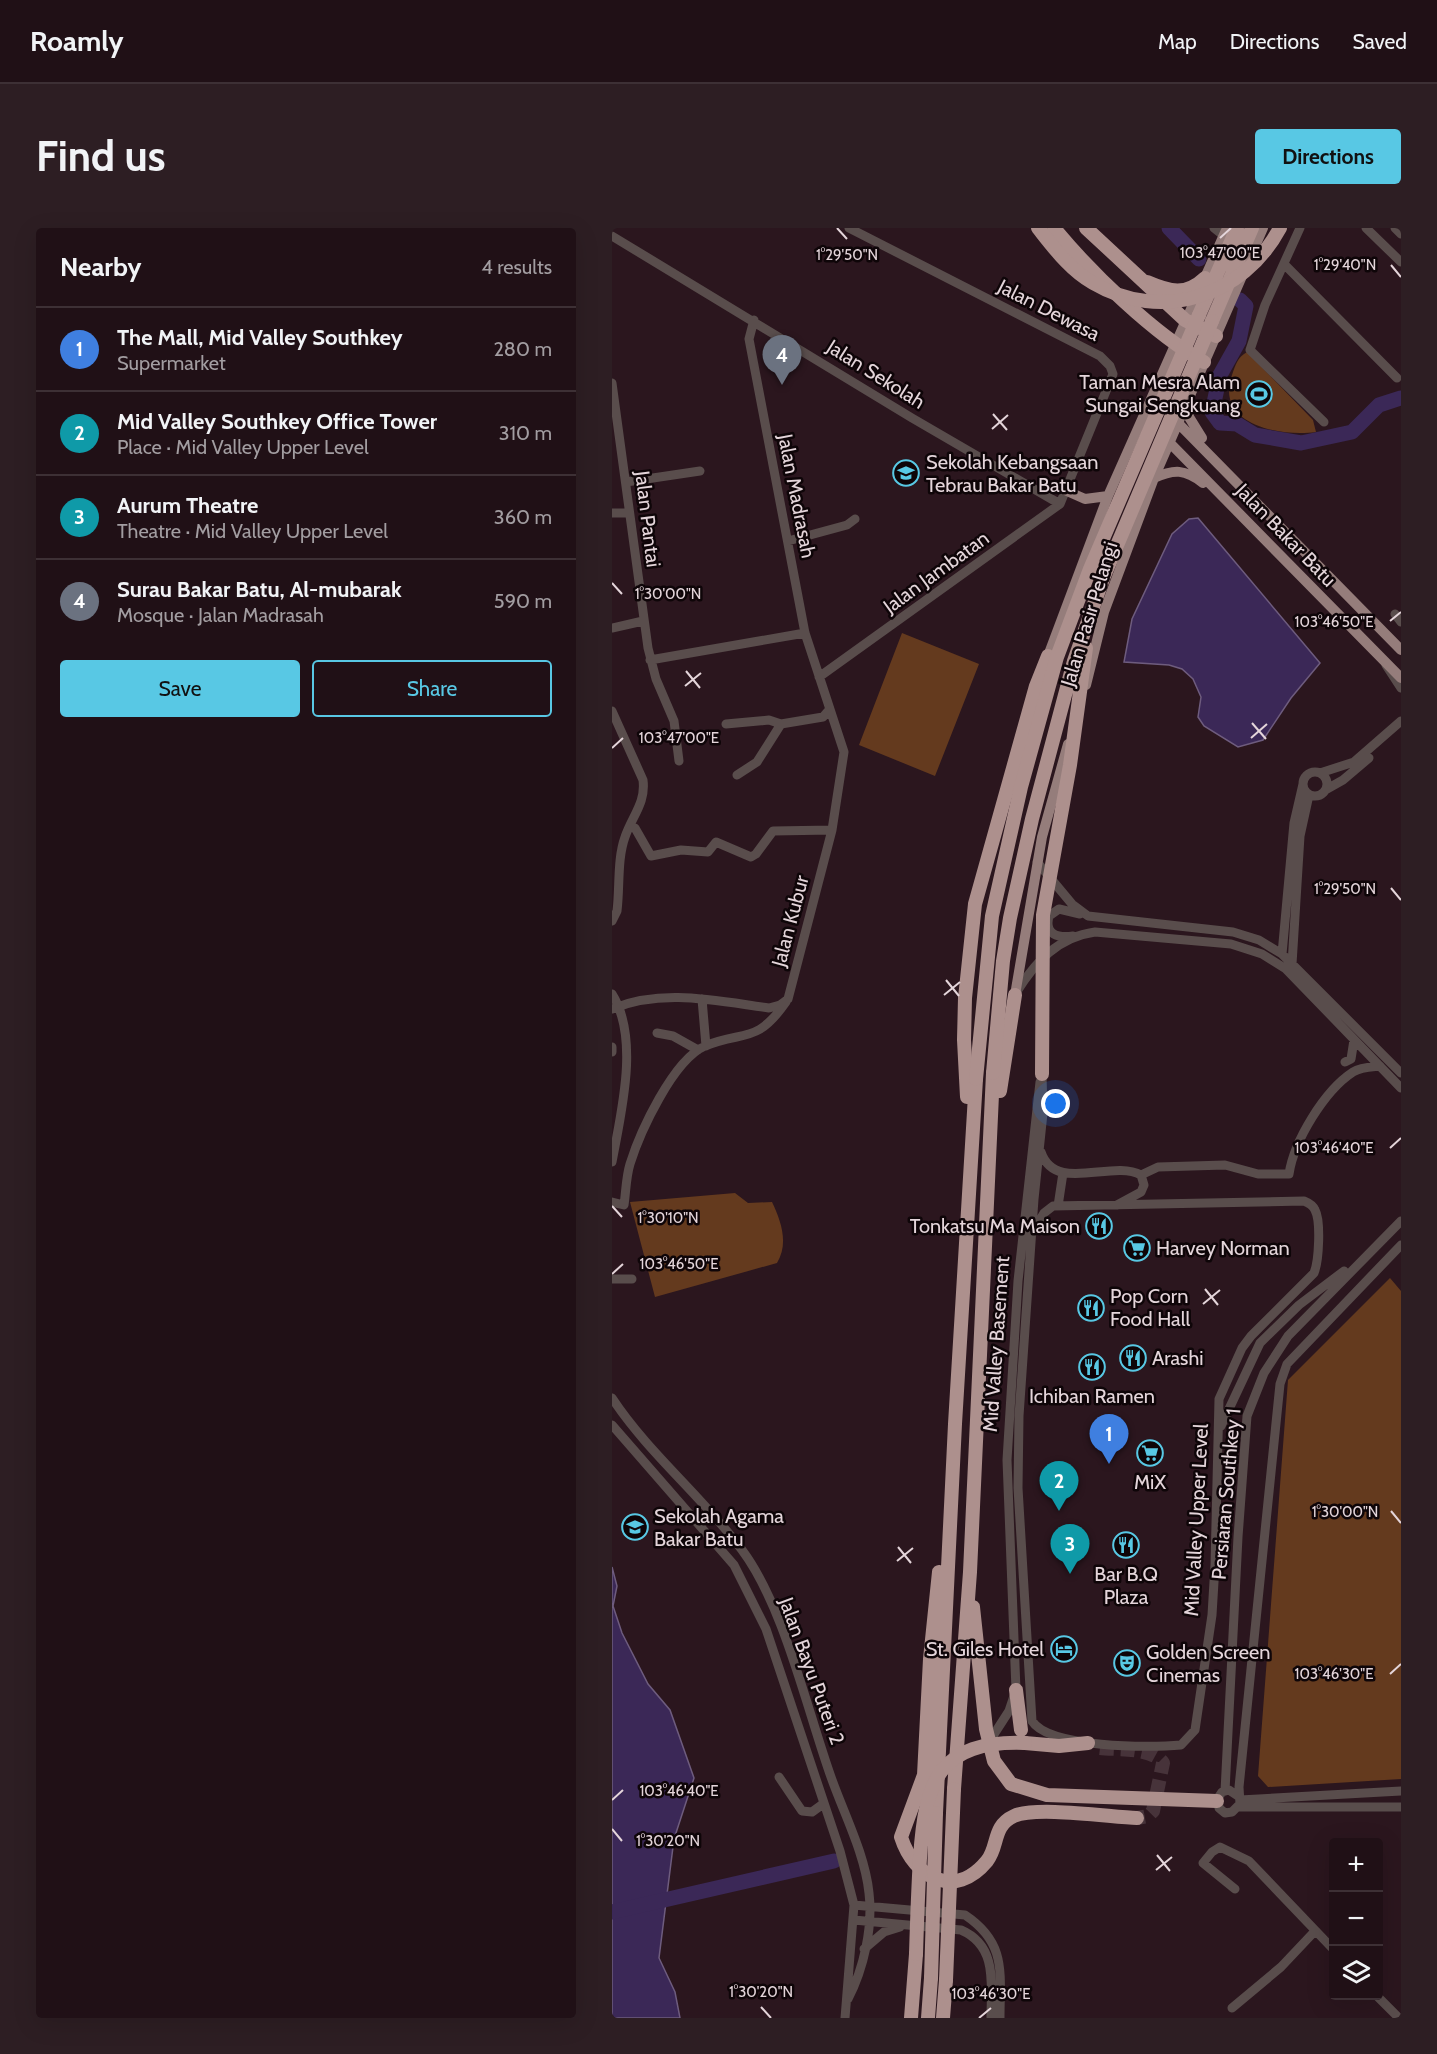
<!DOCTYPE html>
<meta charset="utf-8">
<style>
:root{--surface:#201016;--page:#2d1e23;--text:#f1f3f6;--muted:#a29da1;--line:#3d3035;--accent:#58c8e4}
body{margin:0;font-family:Cabin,sans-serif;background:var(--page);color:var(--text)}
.controls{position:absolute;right:18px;bottom:18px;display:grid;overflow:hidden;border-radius:6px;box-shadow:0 6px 24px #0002}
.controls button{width:54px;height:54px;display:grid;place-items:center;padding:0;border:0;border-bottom:2px solid var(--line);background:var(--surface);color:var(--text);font:30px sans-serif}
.you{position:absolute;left:444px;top:876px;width:21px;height:21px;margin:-15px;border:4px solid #fff;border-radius:50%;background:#1a73e8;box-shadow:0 0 0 9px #1a73e833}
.badge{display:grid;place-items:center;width:39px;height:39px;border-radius:50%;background:var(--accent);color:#fff;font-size:20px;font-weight:700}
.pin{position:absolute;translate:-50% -50px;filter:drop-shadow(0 2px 3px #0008)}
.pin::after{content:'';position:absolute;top:32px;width:21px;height:18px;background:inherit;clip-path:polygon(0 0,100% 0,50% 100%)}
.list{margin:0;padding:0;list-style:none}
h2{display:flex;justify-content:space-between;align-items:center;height:78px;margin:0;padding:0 24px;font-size:26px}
h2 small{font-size:20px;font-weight:400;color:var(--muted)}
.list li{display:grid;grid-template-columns:39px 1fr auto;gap:18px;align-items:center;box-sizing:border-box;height:84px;padding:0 24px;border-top:2px solid var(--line)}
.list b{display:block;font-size:22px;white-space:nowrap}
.list p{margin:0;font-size:20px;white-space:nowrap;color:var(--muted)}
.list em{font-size:20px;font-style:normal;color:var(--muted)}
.actions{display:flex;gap:12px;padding:18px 24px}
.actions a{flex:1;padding:14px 0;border:2px solid var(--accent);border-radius:6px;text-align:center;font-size:21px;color:var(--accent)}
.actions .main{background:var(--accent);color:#111}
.icon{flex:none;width:33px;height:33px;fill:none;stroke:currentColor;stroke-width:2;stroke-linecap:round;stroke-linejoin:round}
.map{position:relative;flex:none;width:789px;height:1790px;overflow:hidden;border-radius:6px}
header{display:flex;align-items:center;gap:36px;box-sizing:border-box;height:84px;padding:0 30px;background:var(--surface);border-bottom:2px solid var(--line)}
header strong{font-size:28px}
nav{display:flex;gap:33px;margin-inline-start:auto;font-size:21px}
.intro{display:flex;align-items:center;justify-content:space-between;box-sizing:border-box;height:144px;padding:0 36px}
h1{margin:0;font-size:42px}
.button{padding:15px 27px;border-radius:6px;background:var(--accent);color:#111;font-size:21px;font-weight:700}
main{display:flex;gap:36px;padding:0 36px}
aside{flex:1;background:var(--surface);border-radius:6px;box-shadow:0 6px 24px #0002}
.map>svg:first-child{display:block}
.green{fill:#643a1e}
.water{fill:#3b2857;stroke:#6e5c7e;stroke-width:1.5}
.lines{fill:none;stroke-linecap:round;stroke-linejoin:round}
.river{stroke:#3b2857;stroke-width:15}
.highway-tunnel{stroke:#47333a;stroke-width:14;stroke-dasharray:14 7;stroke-linecap:butt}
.minor{stroke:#594d4c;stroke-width:9}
.major{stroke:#957d7b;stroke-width:10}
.highway{stroke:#ad908d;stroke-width:14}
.highway-bridge{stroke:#ad908d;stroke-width:14}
.ticks{fill:none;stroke:#e4d5da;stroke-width:2}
.labels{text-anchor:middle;stroke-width:5;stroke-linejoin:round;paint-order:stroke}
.street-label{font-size:20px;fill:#e4d5da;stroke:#0e0508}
.poi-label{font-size:20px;fill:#e4d5da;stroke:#0e0508;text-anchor:start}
.ticks-label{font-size:15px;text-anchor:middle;fill:#e4d5da;stroke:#0e0508;stroke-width:5;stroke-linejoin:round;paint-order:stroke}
</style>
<header>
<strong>Roamly</strong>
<nav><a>Map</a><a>Directions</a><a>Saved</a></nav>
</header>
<div class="intro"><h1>Find us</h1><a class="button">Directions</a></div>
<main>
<aside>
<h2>Nearby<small>4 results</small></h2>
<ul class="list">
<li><span class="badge" style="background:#3f7fe0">1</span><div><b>The Mall, Mid Valley Southkey</b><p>Supermarket</p></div><em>280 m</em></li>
<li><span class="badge" style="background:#0f9aa8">2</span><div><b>Mid Valley Southkey Office Tower</b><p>Place · Mid Valley Upper Level</p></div><em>310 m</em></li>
<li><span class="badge" style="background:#0f9aa8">3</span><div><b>Aurum Theatre</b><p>Theatre · Mid Valley Upper Level</p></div><em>360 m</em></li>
<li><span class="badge" style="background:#6b7280">4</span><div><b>Surau Bakar Batu, Al-mubarak</b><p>Mosque · Jalan Madrasah</p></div><em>590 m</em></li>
</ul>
<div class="actions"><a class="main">Save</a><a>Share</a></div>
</aside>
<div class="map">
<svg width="789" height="1790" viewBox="0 0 789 1790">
<rect width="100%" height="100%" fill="#2b161e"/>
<path class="green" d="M635 124 701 192 704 204C669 209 602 197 620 147 624 136 625 130 635 124Z
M290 405 367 436 323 548 247 517Z
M123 965 136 975 160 974C169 993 177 1015 165 1035L43 1069 18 974Z
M778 1050 789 1063V1551L656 1559 646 1548 676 1152Z"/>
<path class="water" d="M586 290 708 435 679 470 651 512 626 519 592 498 586 489 589 469 581 451 570 441 557 437 512 434 520 391 560 306 577 291Z
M0 1339 5 1358 1 1378 10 1405 36 1456 58 1482 82 1550 62 1611 47 1730 63 1764 68 1790H0Z"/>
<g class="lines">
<path class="river" d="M557 0 587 31
M628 72 634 78 627 113 608 147 600 184 608 195 625 196 643 207 689 215 740 204 767 177 789 170
M0 1684 222 1633"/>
<path class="highway-tunnel" d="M488 1520C505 1522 540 1519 551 1535L541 1583 536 1588 525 1590"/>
<path class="minor" d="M602 0 612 8
M688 0 653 77 638 122 712 194
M754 0 789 34
M783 0 789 6
M0 8 300 190 448 276
M672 36 785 150
M0 155 36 420 44 451 62 493 67 533
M14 254 88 243
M0 285H17
M176 313 235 297 243 291
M783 386 789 394
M0 400 31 393
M38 432 193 405
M774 437 789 460
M207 449 448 276 501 146 498 138 488 128 237 0
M0 483 31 552C34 575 20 588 13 609 5 631 8 659 5 683L0 693
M114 496 157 492 169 496
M691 556a12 12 0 1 1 24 0a12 12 0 1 1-24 0Z
M708 545 742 534 789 493
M125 547 145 534 169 496 211 489 218 481
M715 561 731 552 757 530
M23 600 39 628 69 622 96 624 104 614 139 629 144 626 161 603 220 602
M425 634 460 676 476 688 621 704 647 712 670 726 789 845
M461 708C446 710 432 707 437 688L447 681 468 686
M670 726 682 595 691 556
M680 736 688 608 697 567
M404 765C423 734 446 709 483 704L619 716 650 726 674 741 789 860
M0 766C28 810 9 885 0 934
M90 771 94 818
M0 781C50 760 105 773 157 780L168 777 176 771 220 602 232 524 193 405 137 111 142 92
M45 805 61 808 86 822
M0 819V824
M733 834 739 831 742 812
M429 924C443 966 500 931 529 947
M529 947 546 939 613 937 646 946H677C682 913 712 863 741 844 749 839 759 839 768 838
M0 974 12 977C14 963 14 949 18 936 28 904 61 832 93 818 132 802 144 817 174 774
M505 977 529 964 532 957 529 947
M446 978 451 945
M420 1005 432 985 441 978 692 973C697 975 701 977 703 982 709 993 707 1033 702 1045L639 1108 630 1120 607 1171 603 1337 600 1387 583 1502 569 1517C538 1520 437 1520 420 1493L406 1260 407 1188 422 971 431 885 430 846
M0 1051H20
M0 1170C37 1226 90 1268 130 1322 172 1378 195 1482 219 1549 232 1586 253 1626 257 1665 261 1699 252 1740 236 1771
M0 1197 122 1337 154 1401 228 1623 242 1677 233 1790
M609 1198 648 1115 687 1077 732 1043
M377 1514 397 1483 404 1462 395 1232 406 1053 428 854
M167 1549 190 1583 200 1584 211 1576
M613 1563 626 1309 635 1188 652 1145 676 1108 789 993
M626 1568 617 1562 610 1564 606 1570 607 1580 613 1585 620 1584 628 1576 627 1559 668 1156 675 1136 789 1017
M628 1572 789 1563
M626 1579H789
M623 1661 591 1635 600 1624 608 1619 637 1633 722 1722
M242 1677 353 1687C395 1715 388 1745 388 1790
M242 1692 349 1702C386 1718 379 1756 379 1790
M252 1721 272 1704 288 1699
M765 1768 787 1790
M620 1780 669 1739 703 1703"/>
<path class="major" d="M576 175 577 189 590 210
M562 191 789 422
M554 211 789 450
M542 250C562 241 573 241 591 255
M455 263 473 271 496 268
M436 428 496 268 615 0
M474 457 492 384 542 250 651 0
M403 767 430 609 456 516"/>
<path class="highway" d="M442 0C479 45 542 106 592 134
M474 0 573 92 604 108
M535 54C558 64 574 68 593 50
M587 87 625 0
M600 93 640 0
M388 863 403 767
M355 869 352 812 353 770 363 676 424 458 436 428
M327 1344 318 1431 312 1547 289 1609C302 1650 343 1672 375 1633 387 1618 380 1598 402 1588 424 1578 498 1589 525 1590
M361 1379 374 1501 382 1533 399 1556 435 1567 605 1573
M404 1462 409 1502
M413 1515 447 1518 476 1515
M342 1561 358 1344 381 845
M324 1585 343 1196 364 851
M299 1790 304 1726
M316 1790 319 1750
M331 1790 334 1752"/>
<path class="highway-bridge" d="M426 0C442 20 458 42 481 55 549 95 631 69 668 0
M381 845 391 733 398 690 420 591 462 433 492 348 600 93
M430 846 431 687 458 537 474 420
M364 851 380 688 409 559 445 429 478 341 587 87
M304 1726C305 1694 306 1662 308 1630 313 1554 326 1512 413 1515
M319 1750 324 1585
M334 1752 342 1561"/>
</g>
<path class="ticks" d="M225 0 235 11M608 10 619 0M779 37 789 49M381 186 395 202M380 201 396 187M0 355 10 366M778 393 789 384M74 443 88 460M73 458 89 445M640 495 654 511M639 510 655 496M0 520 11 510M779 660 789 672M334 752 347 768M332 767 348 754M778 920 789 910M0 978 10 989M0 1046 11 1036M593 1061 606 1077M591 1076 608 1062M779 1283 789 1295M286 1319 299 1335M285 1333 301 1320M778 1446 789 1436M0 1572 11 1562M0 1601 10 1613M545 1627 558 1643M544 1642 560 1629M149 1779 159 1790M367 1790 379 1780"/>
<defs>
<g id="stadium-ring" transform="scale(1.35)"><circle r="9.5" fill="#0e0508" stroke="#58c8e4" stroke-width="1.5"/><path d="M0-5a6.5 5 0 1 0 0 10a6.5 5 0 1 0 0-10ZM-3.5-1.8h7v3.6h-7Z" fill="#58c8e4"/></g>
<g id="school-ring" transform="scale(1.35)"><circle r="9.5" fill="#0e0508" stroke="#58c8e4" stroke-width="1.5"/><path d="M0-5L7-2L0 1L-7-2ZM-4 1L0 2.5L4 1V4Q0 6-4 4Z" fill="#58c8e4"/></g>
<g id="restaurant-ring" transform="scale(1.35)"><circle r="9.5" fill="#0e0508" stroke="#58c8e4" stroke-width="1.5"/><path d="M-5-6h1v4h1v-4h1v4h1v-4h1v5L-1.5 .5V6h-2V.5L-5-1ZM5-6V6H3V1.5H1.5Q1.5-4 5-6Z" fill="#58c8e4"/></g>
<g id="supermarket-ring" transform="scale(1.35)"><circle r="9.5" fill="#0e0508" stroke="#58c8e4" stroke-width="1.5"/><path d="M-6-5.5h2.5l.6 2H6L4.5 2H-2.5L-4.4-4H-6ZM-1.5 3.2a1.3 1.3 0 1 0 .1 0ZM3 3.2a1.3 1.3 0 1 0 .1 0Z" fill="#58c8e4"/></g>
<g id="hotel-ring" transform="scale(1.35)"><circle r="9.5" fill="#0e0508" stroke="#58c8e4" stroke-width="1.5"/><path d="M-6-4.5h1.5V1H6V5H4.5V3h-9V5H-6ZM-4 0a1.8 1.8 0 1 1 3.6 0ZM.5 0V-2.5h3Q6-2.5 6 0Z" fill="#58c8e4"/></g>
<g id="theatre-ring" transform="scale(1.35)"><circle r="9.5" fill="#0e0508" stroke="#58c8e4" stroke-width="1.5"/><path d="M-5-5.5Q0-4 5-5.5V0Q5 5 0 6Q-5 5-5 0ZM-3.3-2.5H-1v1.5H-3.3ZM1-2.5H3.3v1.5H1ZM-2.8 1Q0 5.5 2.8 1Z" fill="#58c8e4"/></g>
</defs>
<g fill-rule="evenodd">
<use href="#stadium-ring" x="647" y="166"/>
<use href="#school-ring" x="294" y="245"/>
<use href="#restaurant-ring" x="487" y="998"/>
<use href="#supermarket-ring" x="525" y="1020"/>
<use href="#restaurant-ring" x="479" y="1080"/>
<use href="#restaurant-ring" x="521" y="1130"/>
<use href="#restaurant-ring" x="480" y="1139"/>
<use href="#supermarket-ring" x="538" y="1225"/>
<use href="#school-ring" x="23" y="1299"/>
<use href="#restaurant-ring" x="514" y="1317"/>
<use href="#hotel-ring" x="452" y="1421"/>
<use href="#theatre-ring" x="515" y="1435"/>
</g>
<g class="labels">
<g class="street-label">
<text transform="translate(437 82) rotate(27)" y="7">Jalan Dewasa</text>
<text transform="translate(264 146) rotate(32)" y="7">Jalan Sekolah</text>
<text transform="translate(185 268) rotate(79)" y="7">Jalan Madrasah</text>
<text transform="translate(36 291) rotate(83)" y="7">Jalan Pantai</text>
<text transform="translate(674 307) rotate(46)" y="7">Jalan Bakar Batu</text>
<text transform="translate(324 344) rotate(-36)" y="7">Jalan Jambatan</text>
<text transform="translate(477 386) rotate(-73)" y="7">Jalan Pasir Pelangi</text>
<text transform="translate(178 693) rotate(-75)" y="7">Jalan Kubur</text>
<text transform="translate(384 1116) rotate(-86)" y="7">Mid Valley Basement</text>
<text transform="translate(614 1266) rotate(-85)" y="7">Persiaran Southkey 1</text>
<text transform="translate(584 1292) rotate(-87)" y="7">Mid Valley Upper Level</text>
<text transform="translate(200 1443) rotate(70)" y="7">Jalan Bayu Puteri 2</text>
</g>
<g class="poi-label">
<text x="628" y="161" text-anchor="end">Taman Mesra Alam<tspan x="628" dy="23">Sungai Sengkuang</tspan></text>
<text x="314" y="241">Sekolah Kebangsaan<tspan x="314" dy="23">Tebrau Bakar Batu</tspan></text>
<text x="468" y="1005" text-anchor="end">Tonkatsu Ma Maison</text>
<text x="544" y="1027">Harvey Norman</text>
<text x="498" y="1075">Pop Corn<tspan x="498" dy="23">Food Hall</tspan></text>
<text x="540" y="1137">Arashi</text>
<text x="480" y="1175" text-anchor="middle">Ichiban Ramen</text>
<text x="538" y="1261" text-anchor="middle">MiX</text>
<text x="42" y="1295">Sekolah Agama<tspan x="42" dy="23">Bakar Batu</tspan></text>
<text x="514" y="1353" text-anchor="middle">Bar B.Q<tspan x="514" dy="23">Plaza</tspan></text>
<text x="432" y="1428" text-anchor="end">St. Giles Hotel</text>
<text x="534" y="1431">Golden Screen<tspan x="534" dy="23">Cinemas</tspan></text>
</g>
</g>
<g class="ticks-label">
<text x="608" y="30">103°47'00"E</text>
<text x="235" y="32">1°29'50"N</text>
<text x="733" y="42">1°29'40"N</text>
<text x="56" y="371">1°30'00"N</text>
<text x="722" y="399">103°46'50"E</text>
<text x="67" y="515">103°47'00"E</text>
<text x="733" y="666">1°29'50"N</text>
<text x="722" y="925">103°46'40"E</text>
<text x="56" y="995">1°30'10"N</text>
<text x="67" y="1041">103°46'50"E</text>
<text x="733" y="1289">1°30'00"N</text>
<text x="722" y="1451">103°46'30"E</text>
<text x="67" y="1568">103°46'40"E</text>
<text x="56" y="1618">1°30'20"N</text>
<text x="149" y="1769">1°30'20"N</text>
<text x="379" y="1771">103°46'30"E</text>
</g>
</svg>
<div class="controls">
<button>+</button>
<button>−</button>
<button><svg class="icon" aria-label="layers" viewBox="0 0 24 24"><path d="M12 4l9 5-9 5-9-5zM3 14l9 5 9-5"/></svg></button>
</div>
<div class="you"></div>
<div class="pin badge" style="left:497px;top:1236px;background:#3f7fe0">1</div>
<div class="pin badge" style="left:447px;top:1283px;background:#0f9aa8">2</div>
<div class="pin badge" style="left:458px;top:1346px;background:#0f9aa8">3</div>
<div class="pin badge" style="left:170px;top:157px;background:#6b7280">4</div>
</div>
</main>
